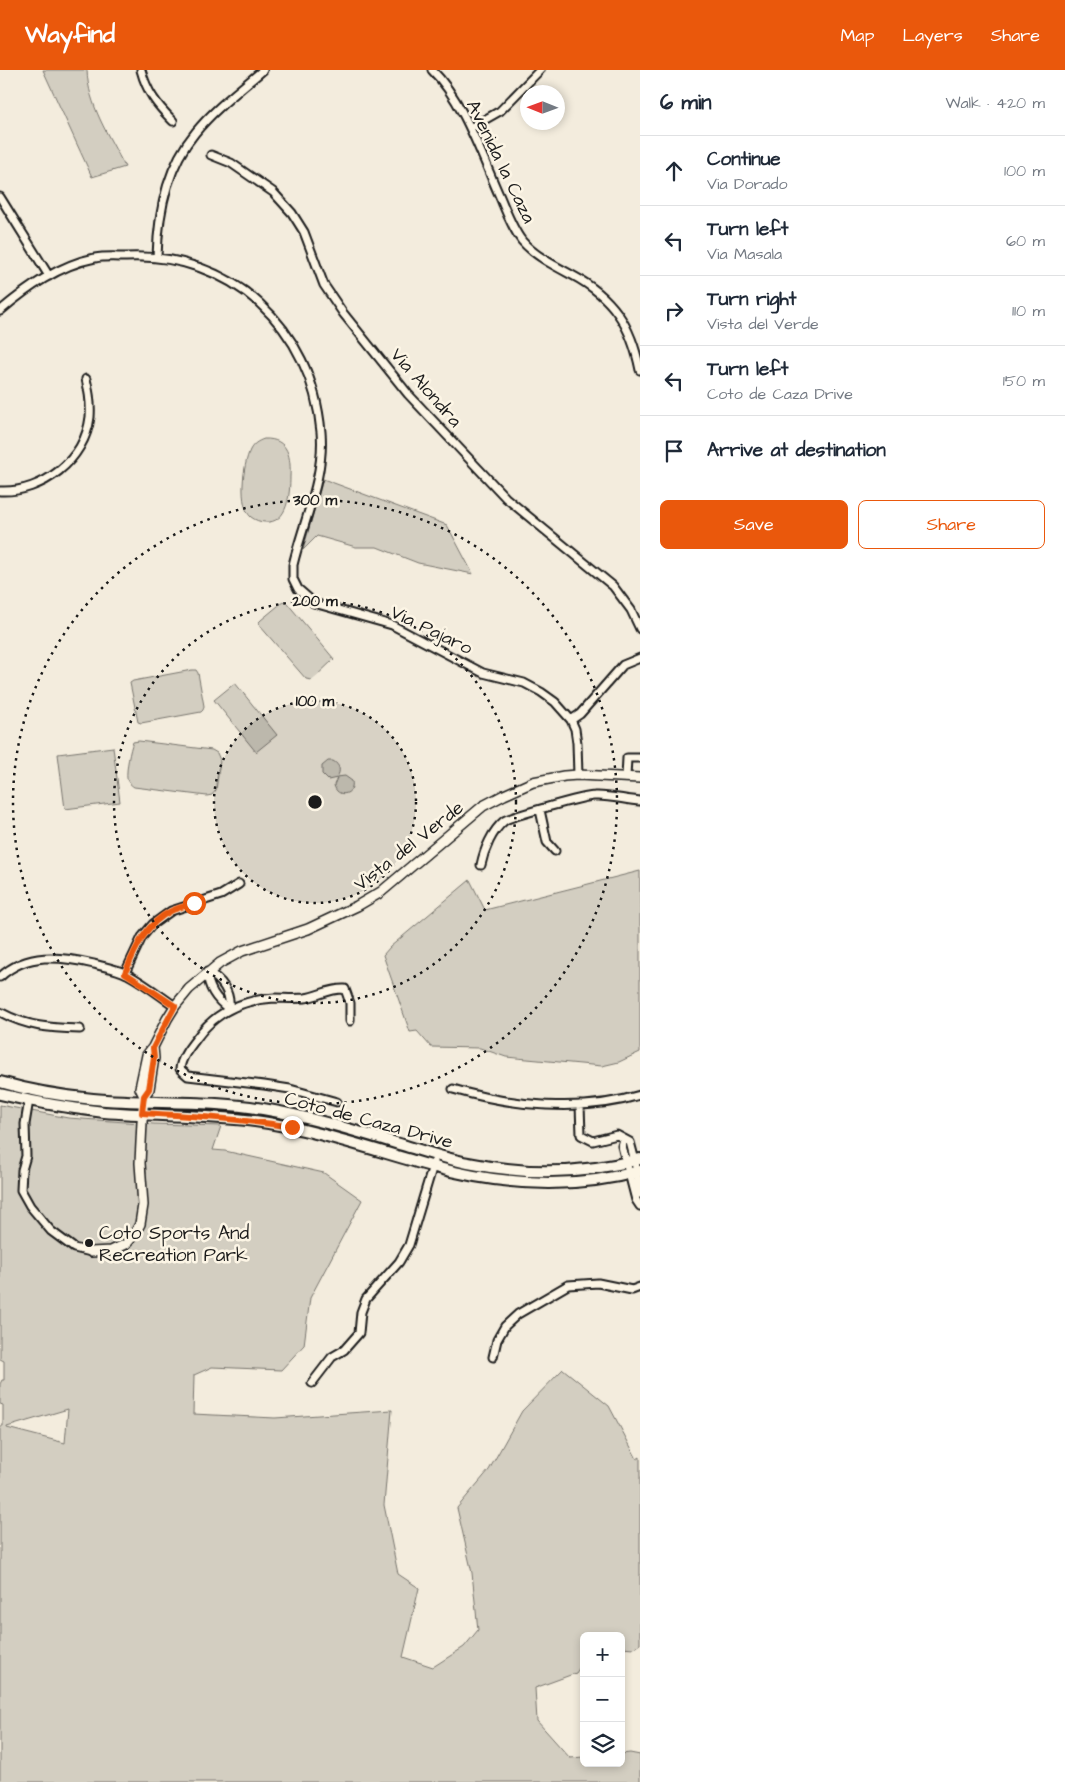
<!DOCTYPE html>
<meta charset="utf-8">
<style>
:root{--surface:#fff;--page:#f2f2f3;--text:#1f2937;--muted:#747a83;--line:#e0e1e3;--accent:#ea580c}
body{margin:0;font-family:"Architects Daughter",sans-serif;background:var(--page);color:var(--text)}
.controls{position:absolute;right:15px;bottom:15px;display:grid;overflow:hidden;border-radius:8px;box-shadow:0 2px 8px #0003}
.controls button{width:45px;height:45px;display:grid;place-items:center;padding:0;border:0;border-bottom:1px solid var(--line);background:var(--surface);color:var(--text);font:25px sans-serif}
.compass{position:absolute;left:520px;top:15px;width:45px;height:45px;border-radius:50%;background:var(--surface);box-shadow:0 2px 8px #0003;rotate:271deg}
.stop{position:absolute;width:15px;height:15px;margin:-11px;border:4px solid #ea580c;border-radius:50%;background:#fff}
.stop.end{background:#ea580c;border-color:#fff;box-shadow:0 1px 5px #0008}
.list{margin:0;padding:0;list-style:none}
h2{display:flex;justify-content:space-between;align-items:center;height:65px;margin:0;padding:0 20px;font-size:21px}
h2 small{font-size:16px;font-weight:400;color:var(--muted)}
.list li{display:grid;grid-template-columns:32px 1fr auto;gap:15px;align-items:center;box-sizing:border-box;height:70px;padding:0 20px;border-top:1px solid var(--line)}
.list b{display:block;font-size:19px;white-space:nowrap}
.list p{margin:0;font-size:16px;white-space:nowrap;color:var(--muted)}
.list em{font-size:16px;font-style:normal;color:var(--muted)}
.actions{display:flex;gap:10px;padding:15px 20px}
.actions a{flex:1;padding:11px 0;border:1px solid var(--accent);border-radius:8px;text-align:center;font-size:18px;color:var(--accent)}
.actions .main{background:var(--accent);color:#fff}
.icon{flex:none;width:28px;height:28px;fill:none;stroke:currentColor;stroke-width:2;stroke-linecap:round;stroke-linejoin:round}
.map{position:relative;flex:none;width:640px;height:1712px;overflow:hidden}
header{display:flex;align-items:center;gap:30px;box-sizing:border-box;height:70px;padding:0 25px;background:var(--accent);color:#fff}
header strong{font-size:24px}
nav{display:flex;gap:28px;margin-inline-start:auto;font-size:18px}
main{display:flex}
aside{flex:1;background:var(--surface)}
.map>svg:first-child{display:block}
.green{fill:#d3cec1;stroke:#78756e;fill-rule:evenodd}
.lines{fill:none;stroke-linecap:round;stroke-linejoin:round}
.minor-casing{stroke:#1c1c1c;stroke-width:11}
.tertiary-casing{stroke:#1c1c1c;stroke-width:12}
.secondary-casing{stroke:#1c1c1c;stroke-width:14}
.minor{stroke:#fcf5e5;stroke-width:7}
.tertiary{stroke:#fcf5e5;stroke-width:9}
.secondary{stroke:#fcf5e5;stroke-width:10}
.route{stroke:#ea580c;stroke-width:6}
.ring{fill:none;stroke:#1c1c1c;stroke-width:2.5;stroke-dasharray:2.5 5}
.poi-dot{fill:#1c1c1c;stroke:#fcf5e5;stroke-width:2}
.labels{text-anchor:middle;stroke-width:5;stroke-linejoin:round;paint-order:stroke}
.street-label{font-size:19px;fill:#1c1c1c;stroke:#fcf5e5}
.poi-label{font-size:19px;fill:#1c1c1c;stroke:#fcf5e5;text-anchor:start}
.centre{fill:#1c1c1c;stroke:#fcf5e5;stroke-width:2.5}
.ring-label{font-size:15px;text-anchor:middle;font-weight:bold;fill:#1c1c1c;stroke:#fcf5e5;stroke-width:5;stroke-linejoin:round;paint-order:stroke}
</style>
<header>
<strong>Wayfind</strong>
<nav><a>Map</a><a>Layers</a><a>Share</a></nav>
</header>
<main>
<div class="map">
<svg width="640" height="1712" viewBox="0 0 640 1712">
<rect width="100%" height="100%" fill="#f3ecdd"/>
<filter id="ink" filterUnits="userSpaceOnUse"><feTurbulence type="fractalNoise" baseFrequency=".02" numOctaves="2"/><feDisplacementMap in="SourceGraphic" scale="10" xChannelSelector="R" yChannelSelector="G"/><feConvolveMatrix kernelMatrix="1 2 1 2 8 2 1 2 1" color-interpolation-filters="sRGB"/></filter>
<g filter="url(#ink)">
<path class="green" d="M43 0H87C88 35 109 66 125 97L92 107Z
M264 369C289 368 291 388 290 407 290 423 288 454 265 452 260 452 255 450 251 447 238 436 243 395 250 380 253 374 258 371 264 369Z
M323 409 447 455 473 504 418 493 377 477H356L317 466 303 480Z
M284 531 287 533 334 589 312 610 306 609 260 556 259 552 261 550Z
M192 600H196L198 603 204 636 203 640 201 642 141 653 138 652 130 613 133 611Z
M235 613 277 665 256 682 214 630Z
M139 671 212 680 217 683 220 690 216 720 212 725 207 726 134 717C131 715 127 712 127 708 126 700 130 679 133 672Z
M113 677 120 732 65 739 58 684Z
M328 691H333C340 695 341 701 337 707L345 706 352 711C355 725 337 729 334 715L337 708 328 710 322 704V696Z
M640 801V982L619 992 602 996 506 987 480 978 431 977 417 961 410 962 383 885 390 877 470 810 485 840Z
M0 1035 68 1048 154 1054 221 1056 213 1080 225 1081 324 1103 362 1130 310 1228 304 1275 281 1300 212 1297 194 1305 193 1344 275 1348 392 1340 384 1435 398 1504 419 1518 403 1587 433 1597 464 1577 478 1560 472 1503 457 1438 489 1400 522 1341 563 1299 609 1336 637 1389 640 1387V1574L634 1578 621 1577V1566H584V1591L576 1603 535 1618 537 1651 570 1688 584 1687V1693H621V1684L630 1683 640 1685V1712H0V1356H3V1335L0 1334V1314L2 1310H4V1291L0 1289ZM68 1339 65 1373 7 1358V1357Z"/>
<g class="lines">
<g class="minor-casing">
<path id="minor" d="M141 0C147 22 156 34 173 51
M432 0C463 30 482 87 500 127 506 141 512 158 522 171 535 186 555 196 572 205 613 227 631 255 640 300
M470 58 500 41 540 0
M211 85 231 93 273 122 292 143 304 162 324 215 343 243 408 324 506 428 613 516 631 540 640 559
M0 127 49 206
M157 187C158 144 166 98 195 63 214 39 240 20 263 0
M0 241C27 218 59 195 95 188 105 186 116 187 126 187 231 182 312 257 321 362 325 407 303 452 293 495V509L298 519 314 533 392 555 483 603 524 613 541 622 555 632 571 650 575 659 577 673 578 705
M0 421C42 423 85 390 90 347 91 334 89 321 86 309
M571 650 580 644 623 595 640 588
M626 707 627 688H640
M540 740 547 772 555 781
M481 795C484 780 492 761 504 751 509 747 585 726 594 726 609 725 625 730 640 731
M207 902C222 909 231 923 229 939 216 930 208 918 207 902Z
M125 903 142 867 153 854 171 841 221 825 239 814
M0 907C27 882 60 886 94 894 104 897 117 899 127 904 144 913 159 925 175 936
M0 942C28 957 49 958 80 959
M453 1019C510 1036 583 1043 640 1025
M29 1030 25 1054 26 1086 22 1100 21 1120 30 1136 51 1161 74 1178 91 1182
M337 1032 290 1019 264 1015 188 1006 180 999C181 988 189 978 196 969 214 943 242 930 274 928 284 928 294 929 305 928 319 926 330 918 345 919L350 933V951
M580 1035 581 1065 593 1071 617 1065 630 1072 635 1091 640 1124
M624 1069 622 1076 636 1130 640 1136
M493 1287 497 1270 505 1256 518 1244 568 1215 598 1213 632 1220 640 1217
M312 1313 332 1287 344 1280 359 1263 361 1242 366 1229 399 1192 409 1175 434 1092"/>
</g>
<g class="tertiary-casing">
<path id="tertiary" d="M144 1026 140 1018 147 985 153 977 167 949 175 936 189 919 220 893 242 881 308 859 357 836 381 822 483 736 504 725 533 712 564 706 578 705 640 708
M91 1182 111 1181 126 1174 134 1165 140 1154 143 1135 140 1093 142 1052 144 1026 149 1019 154 988 153 977"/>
</g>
<g class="secondary-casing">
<path id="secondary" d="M0 1012C31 1021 61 1026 93 1029 149 1034 207 1030 263 1039 311 1047 359 1062 406 1076 426 1082 447 1089 468 1093 525 1105 584 1104 640 1089
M0 1024C34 1032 69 1038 104 1042 155 1046 205 1045 255 1051 315 1059 373 1080 431 1096 500 1115 571 1120 640 1101"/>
</g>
<use href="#minor" class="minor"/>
<use href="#tertiary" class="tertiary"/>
<use href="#secondary" class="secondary"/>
</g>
</g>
<g class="lines" filter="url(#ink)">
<path class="route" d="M194 833C187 836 178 837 171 841 146 853 135 879 125 903L175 936 153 978 154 988 149 1019 144 1026 142 1043C193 1046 242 1049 292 1057"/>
</g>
<circle cx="315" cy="732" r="101" fill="#1c1c1c" fill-opacity=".12"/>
<g class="ring">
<circle cx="315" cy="732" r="101"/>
<circle cx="315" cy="732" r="201"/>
<circle cx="315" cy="732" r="302"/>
</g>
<circle class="poi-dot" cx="89" cy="1173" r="5"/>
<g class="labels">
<g class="street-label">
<text transform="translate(502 91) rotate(64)" y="7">Avenida la Caza</text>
<text transform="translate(427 317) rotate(49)" y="7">Via Alondra</text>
<text transform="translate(432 559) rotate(26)" y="7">Via Pajaro</text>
<text transform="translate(408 775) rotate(-38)" y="7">Vista del Verde</text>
<text transform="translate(369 1049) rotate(15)" y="7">Coto de Caza Drive</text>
</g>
<g class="poi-label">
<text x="99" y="1169">Coto Sports And<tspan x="99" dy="22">Recreation Park</tspan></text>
</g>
</g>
<circle cx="315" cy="732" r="8" class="centre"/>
<g class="ring-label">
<text x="315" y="435">300 m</text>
<text x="315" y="536">200 m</text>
<text x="315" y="636">100 m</text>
</g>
</svg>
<div class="controls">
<button>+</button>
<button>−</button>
<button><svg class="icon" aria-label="layers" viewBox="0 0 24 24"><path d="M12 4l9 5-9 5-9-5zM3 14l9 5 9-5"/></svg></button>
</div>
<svg class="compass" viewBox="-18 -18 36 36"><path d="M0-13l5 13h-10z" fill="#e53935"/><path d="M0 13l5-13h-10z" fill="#747a83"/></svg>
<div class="stop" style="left:194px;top:833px"></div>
<div class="stop end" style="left:292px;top:1057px"></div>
</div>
<aside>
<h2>6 min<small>Walk · 420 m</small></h2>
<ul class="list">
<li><svg class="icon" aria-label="ahead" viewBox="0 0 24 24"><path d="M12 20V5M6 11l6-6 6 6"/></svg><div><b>Continue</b><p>Via Dorado</p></div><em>100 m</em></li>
<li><svg class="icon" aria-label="left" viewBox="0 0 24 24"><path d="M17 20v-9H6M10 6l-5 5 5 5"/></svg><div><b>Turn left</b><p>Via Masala</p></div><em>60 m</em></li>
<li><svg class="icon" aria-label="right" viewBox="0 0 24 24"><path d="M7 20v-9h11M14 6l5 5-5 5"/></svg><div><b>Turn right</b><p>Vista del Verde</p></div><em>110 m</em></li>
<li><svg class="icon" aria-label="left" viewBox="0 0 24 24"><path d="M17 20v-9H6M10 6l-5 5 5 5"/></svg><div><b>Turn left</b><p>Coto de Caza Drive</p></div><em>150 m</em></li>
<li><svg class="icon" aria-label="arrive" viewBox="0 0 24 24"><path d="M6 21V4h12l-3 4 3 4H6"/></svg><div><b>Arrive at destination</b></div></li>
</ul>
<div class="actions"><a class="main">Save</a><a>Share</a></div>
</aside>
</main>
